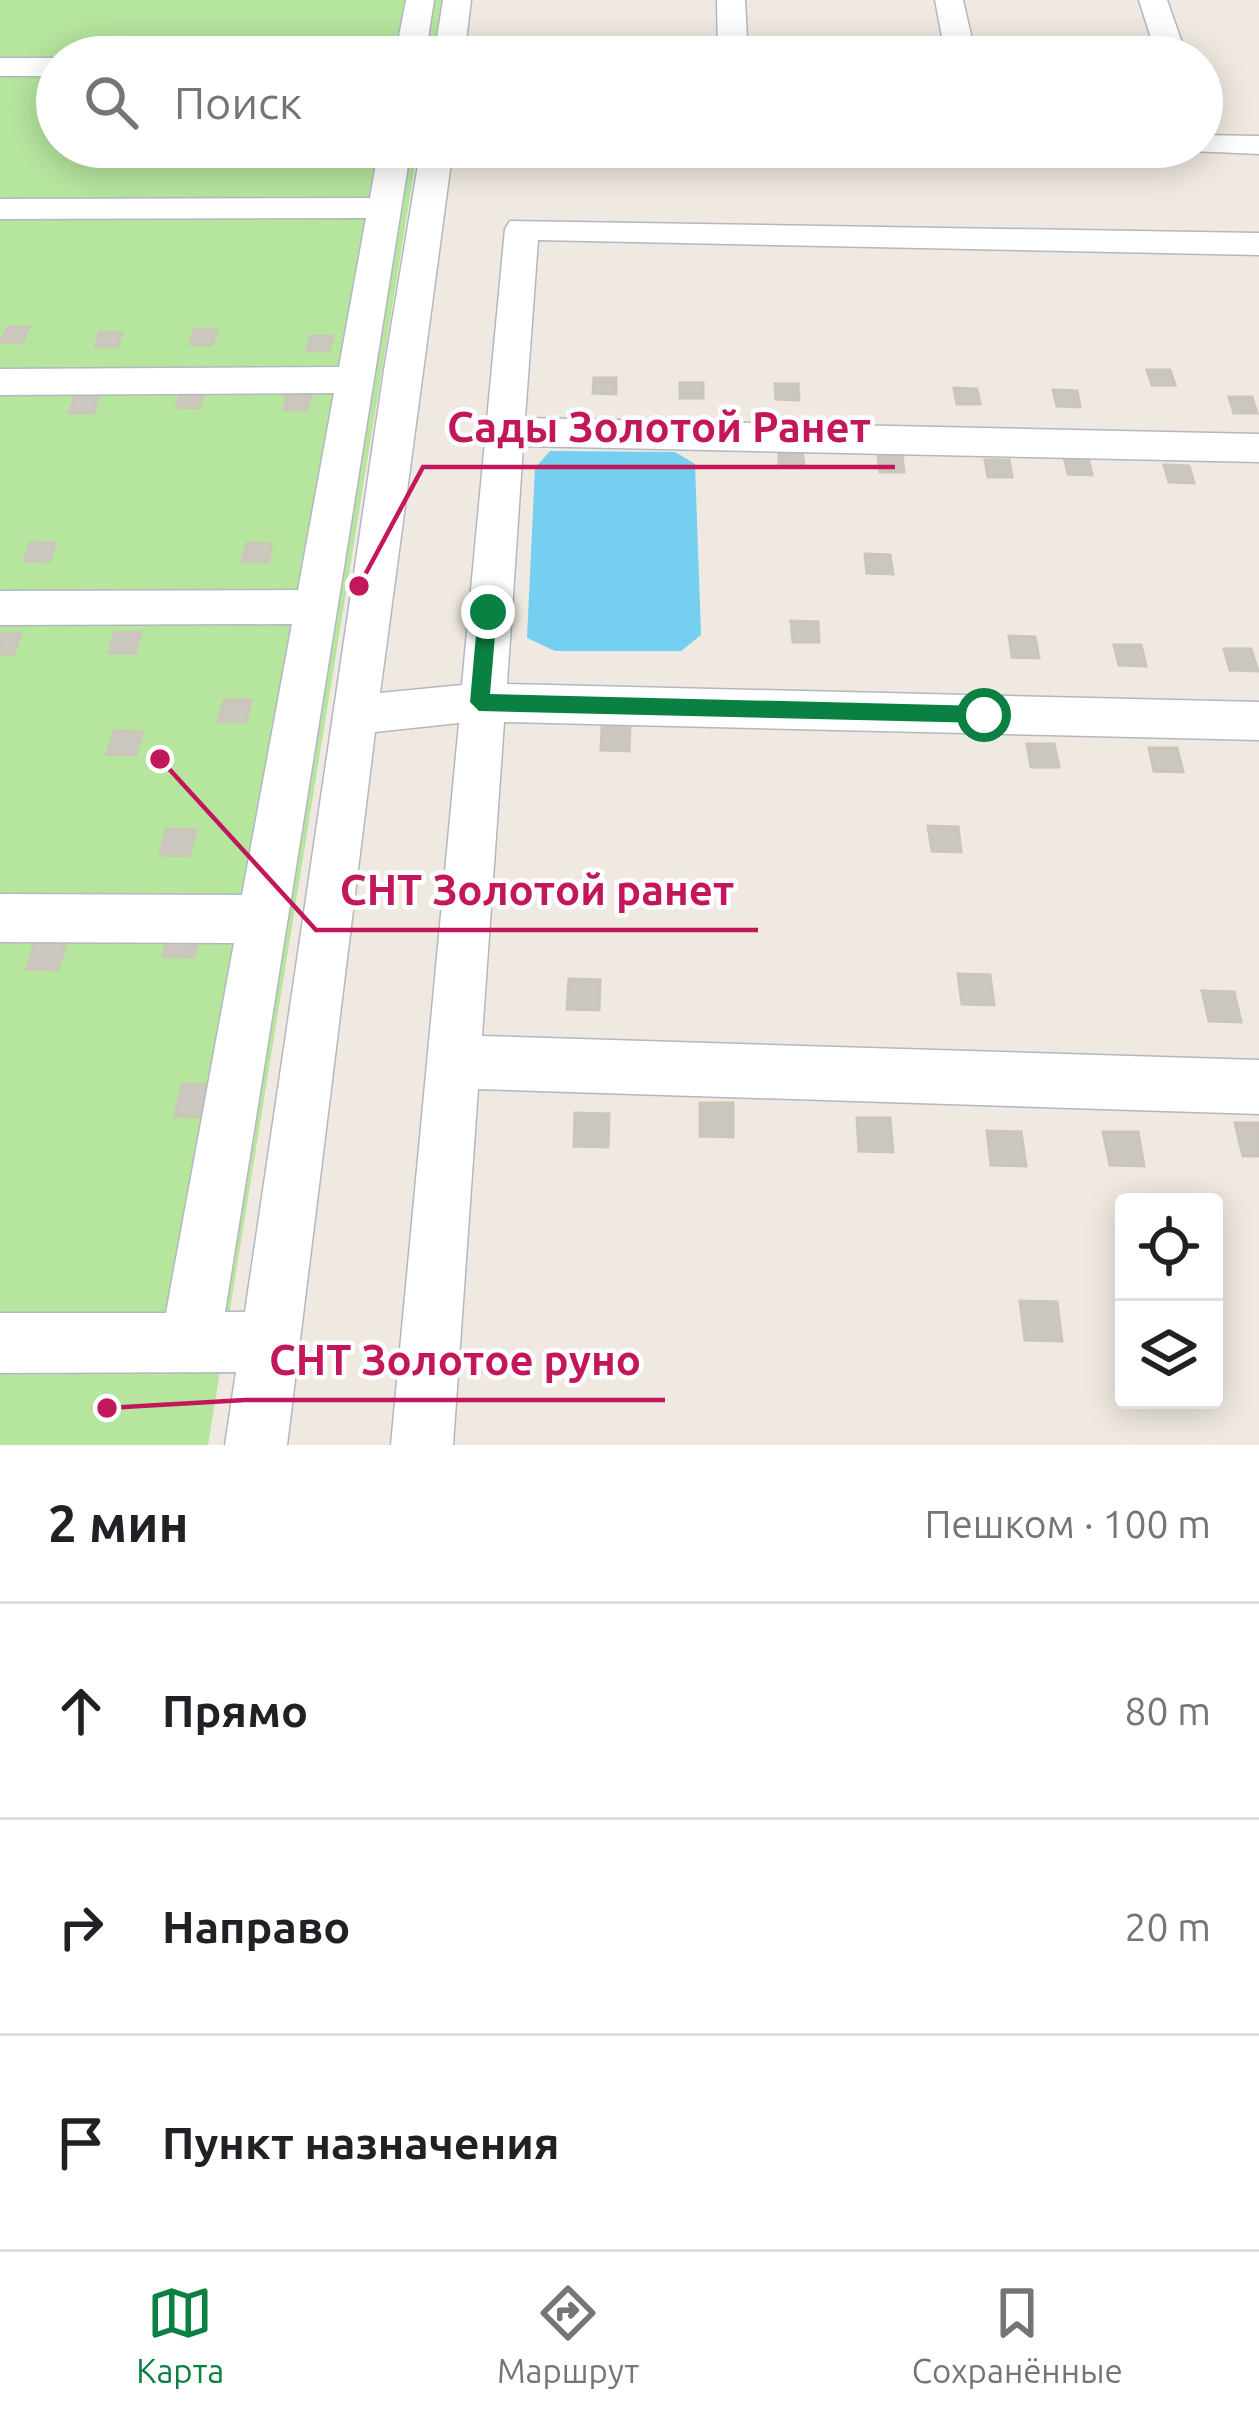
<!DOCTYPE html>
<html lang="ru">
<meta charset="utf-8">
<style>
:root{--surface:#fff;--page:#f2f2f2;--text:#202124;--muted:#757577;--line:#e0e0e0;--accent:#0b8043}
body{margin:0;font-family:Ubuntu,sans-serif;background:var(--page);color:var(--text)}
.controls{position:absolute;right:36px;bottom:36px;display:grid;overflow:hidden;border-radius:12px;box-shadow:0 6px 30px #0003}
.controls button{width:108px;height:108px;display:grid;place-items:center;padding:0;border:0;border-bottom:3px solid var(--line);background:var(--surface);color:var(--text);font:60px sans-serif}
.stop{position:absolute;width:36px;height:36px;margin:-27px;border:9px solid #0b8043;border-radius:50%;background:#fff}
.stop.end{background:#0b8043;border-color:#fff;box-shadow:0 3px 12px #0008}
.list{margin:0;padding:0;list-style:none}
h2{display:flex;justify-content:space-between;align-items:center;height:156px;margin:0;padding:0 48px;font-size:51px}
h2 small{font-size:39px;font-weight:400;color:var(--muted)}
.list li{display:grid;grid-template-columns:78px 1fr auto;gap:36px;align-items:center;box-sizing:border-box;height:216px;padding:0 48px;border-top:3px solid var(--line)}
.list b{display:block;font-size:45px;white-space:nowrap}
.list em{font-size:39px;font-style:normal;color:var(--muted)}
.icon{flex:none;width:66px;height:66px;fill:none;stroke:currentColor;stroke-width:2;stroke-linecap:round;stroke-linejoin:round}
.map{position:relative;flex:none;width:1259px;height:1445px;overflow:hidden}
.search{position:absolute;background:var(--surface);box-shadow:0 6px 30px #0003;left:36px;right:36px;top:36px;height:132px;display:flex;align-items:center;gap:30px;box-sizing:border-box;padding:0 42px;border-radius:66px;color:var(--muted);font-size:45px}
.sheet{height:804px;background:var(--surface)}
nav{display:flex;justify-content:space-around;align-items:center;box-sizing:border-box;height:168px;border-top:3px solid var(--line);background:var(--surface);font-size:33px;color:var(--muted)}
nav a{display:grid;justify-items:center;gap:6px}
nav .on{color:var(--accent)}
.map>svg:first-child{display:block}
.green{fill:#b6e59e}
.water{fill:#75cff0}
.building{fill:#cbc7bf;stroke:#cbc5ba;stroke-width:3}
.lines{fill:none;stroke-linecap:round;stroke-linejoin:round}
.minor-casing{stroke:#b4b7c1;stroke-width:3}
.minor{fill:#fff;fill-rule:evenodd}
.route{fill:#0b8043}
.leader{fill:none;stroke:#c2185b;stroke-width:4.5}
.callout-dot{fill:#c2185b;stroke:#fff;stroke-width:4.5}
.callout-label{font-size:42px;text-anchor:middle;font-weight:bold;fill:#c2185b;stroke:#fff;stroke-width:9;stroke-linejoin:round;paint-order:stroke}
</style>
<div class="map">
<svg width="1259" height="1445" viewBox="0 0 1259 1445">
<rect width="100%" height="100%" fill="#efe9e1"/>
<path class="green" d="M0 0H442L433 57H57V147H418L208 1445H0Z"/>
<path class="water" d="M550 451 675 452 695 464 701 635 681 651H555L527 638 535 468Z"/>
<path class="building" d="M8 327H29L23 342H1Z
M194 330H217L212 345 190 344Z
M100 332 122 333 117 347H95Z
M311 336H333L329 351 307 350Z
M1147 370H1170L1175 385H1152Z
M594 378H616V394L593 393Z
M680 383H703V398H680Z
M775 384H798L799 400 776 399Z
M954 388 977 389 980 404H957Z
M1053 390 1077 391 1080 407 1057 406Z
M181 392H204L199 408 176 407Z
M287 394H311L307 410H284Z
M75 397H98L93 413H69Z
M1229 397H1252L1257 413H1234Z
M779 449H802L804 466H779Z
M878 455H902L904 472H880Z
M1064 457 1088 458 1092 475 1068 474Z
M985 460H1009L1012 477H988Z
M1164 465 1189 466 1194 483 1169 482Z
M31 542 56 543 49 562 24 561Z
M247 543 272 544 268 562H242Z
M865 554 890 555 893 574 867 573Z
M791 621 818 622 819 642H793Z
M115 632H141L135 653H109Z
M0 633H21L14 654H0Z
M1009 636 1035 637 1039 658 1012 657Z
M1114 645H1141L1146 666 1119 665Z
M1224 649H1251L1258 671 1230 670Z
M224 700H251L246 722H218Z
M602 727 630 728 629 751 601 750Z
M114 731 142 732 136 755 107 754Z
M1027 744H1054L1059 767H1031Z
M1149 748H1177L1183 772 1154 771Z
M928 826 958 827 961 852 932 851Z
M166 829 196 830 189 856 160 855Z
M170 928 200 929 194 957 163 956Z
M35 940 66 941 58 970 27 969Z
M958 974 990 975 994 1005 962 1004Z
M569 979 600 980 599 1010 567 1009Z
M1202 991 1234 992 1241 1022 1209 1021Z
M182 1084 215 1085 208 1117 175 1116Z
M700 1103H733V1137L700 1136Z
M575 1113 609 1114 608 1147 574 1146Z
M857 1118H890L893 1152 859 1151Z
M1235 1123H1259V1156H1243Z
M987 1131 1021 1132 1026 1166 991 1165Z
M1103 1132H1138L1144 1166 1110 1165Z
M1020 1301 1057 1302 1062 1341 1025 1340Z"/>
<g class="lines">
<g class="minor-casing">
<path id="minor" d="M406 0H434L425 57H395Z
M443 0H471L464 57H434Z
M717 0H745L748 57H718Z
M935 0H963L976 57H946Z
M1139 0H1167L1187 57H1157Z
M0 58H57V76H0Z
M1202 135 1259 136V154L1191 151 1188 147H1202Z
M379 147H411L225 1312H245L384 370 421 147H453L380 693 462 685 505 229 510 221 1259 233V255L538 240 525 418 1259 434V462L523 446 507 684 1259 702V740L504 722 482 1036 1259 1060V1114L478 1089 453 1445H391L459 723 375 732 287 1445H225L236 1372 0 1373V1313H166L234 943 0 942V894L242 895 292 624 0 625V591L298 590 334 393 0 395V369L339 367 366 218 0 219V199L370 198Z"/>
</g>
<use href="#minor" class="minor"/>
</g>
<path class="route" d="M488 605 497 612 490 694 984 706 994 715 984 723 479 711 470 702 478 612Z"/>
<path class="leader" d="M359 586L423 467H895M160 759L316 930H758M107 1408L245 1400H665"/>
<g class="callout-dot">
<circle cx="359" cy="586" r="12"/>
<circle cx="160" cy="759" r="12"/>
<circle cx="107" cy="1408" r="12"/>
</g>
<g class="callout-label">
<text x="659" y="442">Сады Золотой Ранет</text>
<text x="537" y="905">СНТ Золотой ранет</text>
<text x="455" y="1375">СНТ Золотое руно</text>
</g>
</svg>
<div class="controls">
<button><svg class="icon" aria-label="locate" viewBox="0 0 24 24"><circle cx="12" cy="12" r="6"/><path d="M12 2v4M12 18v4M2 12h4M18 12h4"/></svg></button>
<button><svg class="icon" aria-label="layers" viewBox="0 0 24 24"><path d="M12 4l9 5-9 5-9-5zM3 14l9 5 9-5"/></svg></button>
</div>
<div class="stop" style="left:984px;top:715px"></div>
<div class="stop end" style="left:488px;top:612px"></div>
<div class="search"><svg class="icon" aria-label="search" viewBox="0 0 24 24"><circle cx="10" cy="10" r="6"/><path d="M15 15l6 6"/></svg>Поиск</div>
</div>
<section class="sheet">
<h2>2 мин<small>Пешком · 100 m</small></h2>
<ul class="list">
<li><svg class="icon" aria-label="ahead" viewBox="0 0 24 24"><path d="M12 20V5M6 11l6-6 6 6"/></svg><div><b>Прямо</b></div><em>80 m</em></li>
<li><svg class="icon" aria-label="right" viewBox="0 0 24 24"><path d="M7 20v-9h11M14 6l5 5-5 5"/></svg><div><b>Направо</b></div><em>20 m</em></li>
<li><svg class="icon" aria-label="arrive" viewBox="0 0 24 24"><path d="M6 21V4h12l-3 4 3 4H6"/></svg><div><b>Пункт назначения</b></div></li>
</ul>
</section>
<nav>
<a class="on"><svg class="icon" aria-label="map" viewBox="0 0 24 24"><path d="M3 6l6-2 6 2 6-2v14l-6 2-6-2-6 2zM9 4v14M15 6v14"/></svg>Карта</a>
<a><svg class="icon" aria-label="directions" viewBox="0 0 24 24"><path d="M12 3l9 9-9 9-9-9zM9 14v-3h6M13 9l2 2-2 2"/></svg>Маршрут</a>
<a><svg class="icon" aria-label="saved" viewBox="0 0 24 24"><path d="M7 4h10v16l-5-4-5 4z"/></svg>Сохранённые</a>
</nav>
